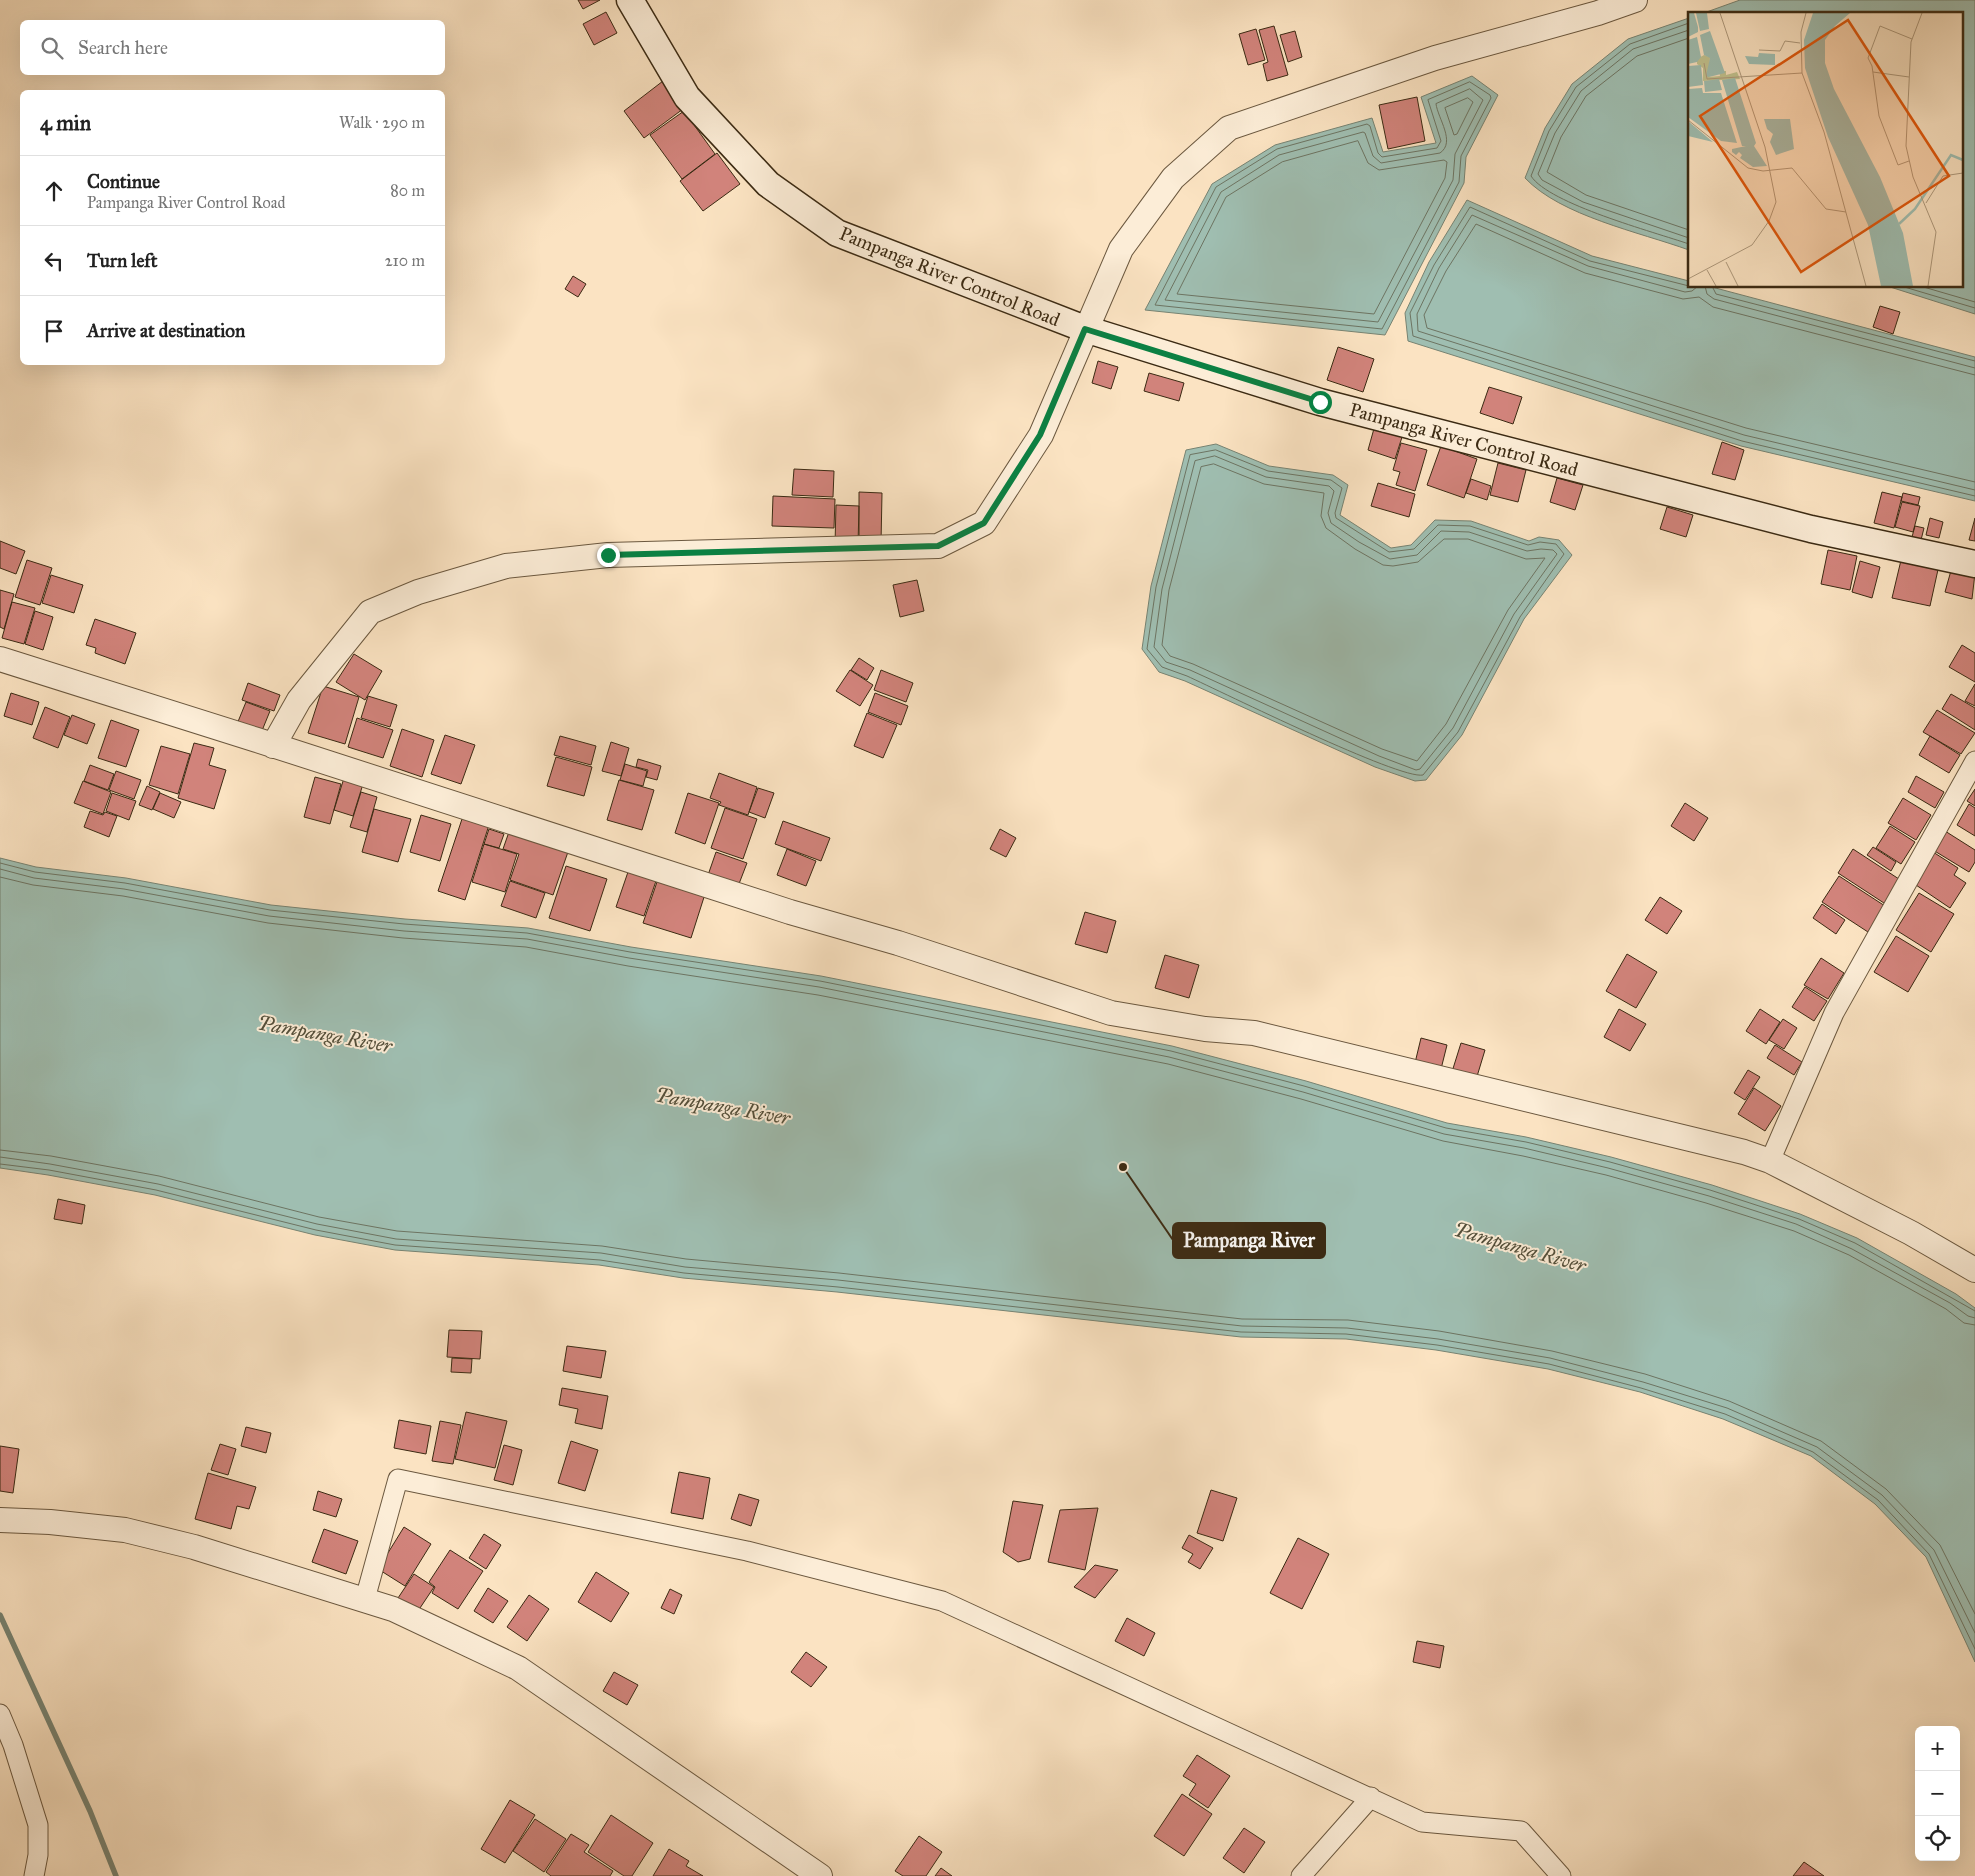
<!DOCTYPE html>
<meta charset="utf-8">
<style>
:root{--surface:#fff;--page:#f6f6f6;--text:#222;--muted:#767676;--line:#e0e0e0}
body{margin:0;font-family:"IM FELL Great Primer",serif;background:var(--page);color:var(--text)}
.controls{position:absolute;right:15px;bottom:15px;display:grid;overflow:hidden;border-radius:8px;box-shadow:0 5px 20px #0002}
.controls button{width:45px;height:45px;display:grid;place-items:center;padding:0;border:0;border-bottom:1px solid var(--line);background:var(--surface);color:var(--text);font:25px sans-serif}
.stop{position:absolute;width:15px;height:15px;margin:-11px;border:4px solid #0b8043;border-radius:50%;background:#fff}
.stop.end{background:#0b8043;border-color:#fff;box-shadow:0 1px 5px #0008}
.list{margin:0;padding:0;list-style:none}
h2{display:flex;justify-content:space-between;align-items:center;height:65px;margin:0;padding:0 20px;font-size:21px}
h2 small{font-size:16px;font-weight:400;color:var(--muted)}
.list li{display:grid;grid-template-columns:32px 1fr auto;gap:15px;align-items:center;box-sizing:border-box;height:70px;padding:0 20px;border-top:1px solid var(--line)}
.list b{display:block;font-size:19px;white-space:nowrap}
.list p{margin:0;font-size:16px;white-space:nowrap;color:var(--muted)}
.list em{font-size:16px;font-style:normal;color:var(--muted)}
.icon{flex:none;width:28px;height:28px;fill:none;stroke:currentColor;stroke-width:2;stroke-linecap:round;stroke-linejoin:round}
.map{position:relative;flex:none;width:1975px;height:1876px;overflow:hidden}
.search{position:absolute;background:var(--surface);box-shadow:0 5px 20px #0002;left:20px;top:20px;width:425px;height:55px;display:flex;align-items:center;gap:12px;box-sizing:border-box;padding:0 18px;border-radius:8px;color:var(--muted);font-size:19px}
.panel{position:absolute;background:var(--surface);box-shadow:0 5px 20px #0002;left:20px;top:90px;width:425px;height:275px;border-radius:8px}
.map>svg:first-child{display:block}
.water{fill:#9fbeb1;stroke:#778372}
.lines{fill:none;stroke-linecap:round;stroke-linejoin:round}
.shore{stroke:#6d7462;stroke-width:1}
.stream{stroke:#778372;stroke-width:5.5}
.building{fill:#d1837b;stroke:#3b2a13}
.minor-casing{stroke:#6b583f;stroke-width:21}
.tertiary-casing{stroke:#6b583f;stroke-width:26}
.secondary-casing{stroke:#3b2a13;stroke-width:29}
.minor{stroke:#fcedd7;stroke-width:19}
.tertiary{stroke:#fcedd7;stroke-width:24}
.secondary{stroke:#fcedd7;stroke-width:26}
.route{stroke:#0b8043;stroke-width:6}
.labels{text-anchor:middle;stroke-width:4;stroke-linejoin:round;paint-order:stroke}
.street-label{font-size:19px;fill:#3b2a13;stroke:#fcedd7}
.water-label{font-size:20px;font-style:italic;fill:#544f3a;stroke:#fcedd7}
.inset-river{fill:none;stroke:#9fbeb1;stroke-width:2.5}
.inset-road{fill:none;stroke:#ae997c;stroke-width:1}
.view{fill:#df570c;fill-opacity:0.15;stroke:#df570c;stroke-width:2.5}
.inset-edge{fill:none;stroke:#3b2a13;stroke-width:2.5}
.leader{fill:none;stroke:#3b2a13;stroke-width:2}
.callout-dot{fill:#3b2a13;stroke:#fcedd7;stroke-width:2}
.callout{fill:#3b2a13;stroke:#3b2a13;stroke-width:2}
.callout-label{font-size:20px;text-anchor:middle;font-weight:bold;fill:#fff}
</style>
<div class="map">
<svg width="1975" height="1876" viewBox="0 0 1975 1876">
<rect width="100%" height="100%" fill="#fbe3c2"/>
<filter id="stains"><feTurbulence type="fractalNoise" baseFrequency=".004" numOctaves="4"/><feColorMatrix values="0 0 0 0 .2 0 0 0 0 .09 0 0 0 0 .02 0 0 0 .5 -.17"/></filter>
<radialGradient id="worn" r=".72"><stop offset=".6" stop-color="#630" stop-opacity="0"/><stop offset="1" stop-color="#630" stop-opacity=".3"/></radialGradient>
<path class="water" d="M1740 0H1975V314L1887 286H1961V14H1701Z
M1689 18V250C1639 232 1561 216 1525 178L1545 128 1572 84 1628 39Z
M1472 76 1498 95 1466 157 1464 183 1385 335 1145 310 1212 184 1275 145 1372 118 1383 152 1436 143 1421 97Z
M1467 200 1592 256 1689 281V286H1708L1975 357V501L1741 446 1408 341 1405 313 1429 262Z
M1216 444 1269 466 1333 475 1348 485 1340 515 1391 548 1411 545 1435 520 1471 521 1529 541 1539 537 1559 540 1572 555 1524 619 1462 735 1426 780 1415 781 1375 767 1185 681 1159 672 1142 649 1151 586 1186 450Z
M0 858 36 867 126 878 271 905 405 919 528 928 631 947 821 976 1172 1046 1306 1081 1447 1123 1526 1137 1611 1157 1712 1185 1800 1214 1857 1238 1956 1294 1975 1308V1662L1926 1557 1875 1504 1811 1456 1723 1419 1640 1392 1548 1369 1436 1350 1346 1339 1241 1337 837 1292 683 1278 599 1265 395 1250 315 1235 155 1195 48 1175 0 1168Z"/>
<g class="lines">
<path class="shore" d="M1689 23 1630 44 1576 87 1549 131 1531 176C1549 204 1654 232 1689 244
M1689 30 1633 49 1581 91 1555 133 1538 174 1542 180 1583 202 1689 238
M1689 38 1637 56 1586 96 1561 137 1547 172 1586 195 1689 230
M1470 82 1490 95 1491 98 1461 156 1459 182 1382 329 1155 305 1216 187 1277 149 1367 124 1370 126 1378 153 1382 157 1437 148 1441 141 1428 100Z
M1470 89 1483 100 1455 154 1453 180 1378 322 1165 300 1221 192 1279 155 1363 132 1365 133 1373 156 1381 163 1440 153C1456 142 1438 119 1436 104Z
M1468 98 1473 102 1457 134 1454 135 1445 108Z
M1358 141 1368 163 1379 170 1444 160 1447 162 1445 178 1374 314 1177 294 1226 197 1282 162Z
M1689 286 1590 261 1470 207 1434 265 1410 313 1413 336 1742 441 1975 496
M1698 286 1692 291 1685 292 1588 266 1472 215 1439 268 1417 314 1418 331 1744 435 1975 490
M1705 286 1707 294 1714 299 1975 368
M1712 286 1716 294 1975 361
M1901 286 1975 308
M1920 286 1975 302
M1975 375 1713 307 1699 297 1683 299 1585 273 1476 224 1446 271 1424 315 1427 328 1746 428 1975 482
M1216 450 1268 471 1331 480 1342 488 1335 513 1336 518 1389 552 1414 549 1438 525 1470 526 1528 545 1540 542 1556 544 1564 554 1520 617 1458 732 1423 775C1400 780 1222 692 1187 676L1162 667 1147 649 1156 587 1190 455Z
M1215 456 1266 477 1329 486 1334 491 1328 513 1331 523 1359 542 1390 559 1417 555 1441 531 1469 532 1527 551 1541 549 1553 550 1557 554 1514 614 1453 728 1420 769 1416 770 1379 756 1190 670 1166 662 1154 647 1162 589 1195 461Z
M1214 464 1264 484 1324 493 1321 516 1326 528 1355 549 1383 565 1393 566 1418 562 1444 539H1468L1526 559 1545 558 1508 610 1446 724 1417 761 1382 749 1193 664 1170 656 1162 645 1169 590 1201 467Z
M0 863 35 872 125 883 270 910 404 924 527 933 630 952 820 981 1171 1051 1304 1086 1446 1128 1526 1142 1610 1162 1710 1190 1799 1219 1855 1243 1975 1311
M0 869 34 878 124 889 269 916 404 931 527 939 629 958 819 987 1169 1057 1303 1092 1444 1134 1524 1148 1608 1168 1709 1196 1796 1224 1852 1249 1950 1303 1968 1316 1975 1318
M0 877 33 885 123 896 268 923 403 938 526 947 628 966 818 995 1168 1064 1301 1099 1443 1141 1523 1156 1606 1175 1706 1203 1794 1231 1849 1255 1946 1309 1964 1323 1975 1325
M0 1150 51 1156 159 1176 319 1217 397 1231 602 1246 686 1259 839 1273 1242 1319 1348 1320 1439 1331 1552 1351 1645 1374 1729 1401 1821 1441 1886 1489 1940 1545 1975 1614
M0 1157 50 1164 158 1184 317 1224 396 1239 601 1253 685 1267 838 1280 1242 1326 1347 1328 1438 1339 1550 1358 1643 1382 1727 1408 1817 1447 1882 1495 1934 1550 1975 1633
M0 1164 49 1170 156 1190 316 1230 395 1245 600 1260 684 1273 838 1287 1241 1332 1346 1334 1437 1345 1549 1364 1641 1388 1725 1414 1813 1452 1878 1500 1929 1554 1975 1649"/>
<path class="stream" d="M0 1615 90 1811 116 1876"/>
</g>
<path class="building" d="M578 0H600L583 9Z
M606 12 617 33 594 45 583 24Z
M1274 26 1288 75 1267 81 1263 64 1268 62 1259 30Z
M1256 29 1265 60 1248 65 1239 34Z
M1295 31 1302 57 1288 62 1280 35Z
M663 81 683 109 644 138 624 111Z
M1417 97 1425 141 1388 149 1379 105Z
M684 111 715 154 682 179 650 135Z
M717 153 740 184 703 211 680 181Z
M573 276 586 284 578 297 565 289Z
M1880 306 1900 312 1893 334 1873 327Z
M1338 347 1374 359 1363 392 1327 380Z
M1098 361 1118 367 1111 389 1092 383Z
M1149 373 1184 383 1179 401 1144 391Z
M1489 387 1522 397 1513 424 1480 413Z
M1375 425 1403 434 1395 459 1368 450Z
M1722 442 1744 450 1735 480 1712 474Z
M1401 443 1427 450 1415 491 1396 485 1400 472 1393 470Z
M1441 446 1477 459 1464 498 1427 485Z
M1498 463 1526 470 1518 502 1490 495Z
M794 469 834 471 833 497 792 495Z
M1557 478 1583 485 1575 510 1550 502Z
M1471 479 1491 486 1487 500 1466 493Z
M1378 483 1415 494 1409 517 1371 506Z
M859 492 882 493 881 544 859 543Z
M1882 492 1902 497 1894 528 1874 523Z
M1903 493 1920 497 1918 505 1901 501Z
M773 496 835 499 834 528 772 526Z
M1902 502 1920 506 1913 532 1895 527Z
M836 505 859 506 858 545H835Z
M1667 507 1693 515 1686 537 1660 529Z
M1930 518 1943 522 1939 538 1926 535Z
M1975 518V541L1969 540Z
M1915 526 1924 528 1921 540 1912 537Z
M0 541 25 551 16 574 0 568Z
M1828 550 1857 556 1850 590 1821 584Z
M1902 556 1939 565 1930 606 1892 598Z
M27 560 52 568 40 605 15 597Z
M1860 561 1880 567 1872 598 1852 592Z
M1952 567 1975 573 1972 599 1945 592Z
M51 575 83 585 74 613 42 603Z
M917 580 924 611 900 617 893 585Z
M0 590 14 594 4 629 0 627Z
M12 602 35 608 24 644 2 638Z
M35 611 53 617 43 650 25 644Z
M95 619 136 633 125 664 95 653 96 648 86 645Z
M1962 645 1975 653V682L1949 667Z
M354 654 382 671 365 700 336 682Z
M859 658 874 668 867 680 851 670Z
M850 670 873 685 860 706 836 691Z
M881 670 913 683 906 702 874 690Z
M248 683 280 695 274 711 242 700Z
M1975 684V706L1965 701Z
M323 686 359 697 345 744 308 733Z
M11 693 39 702 32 725 4 716Z
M875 693 908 706 901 725 868 712Z
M1951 694 1975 708V730L1942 709Z
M368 696 397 705 390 727 361 718Z
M246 702 270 711 259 738 235 729Z
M45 707 70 717 58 748 33 738Z
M1937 710 1975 733 1961 754 1923 732Z
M867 713 897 725 883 758 854 746Z
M72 715 95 724 87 744 64 735Z
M357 718 393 730 383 758 348 747Z
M111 720 139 730 126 767 98 758Z
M402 729 434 740 422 777 390 766Z
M445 735 475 745 461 784 431 774Z
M560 736 596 746 591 765 554 755Z
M1930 736 1960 755 1949 773 1919 755Z
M611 742 629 748 621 776 602 771Z
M194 743 214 748 209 765 226 770 214 809 178 798Z
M161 746 190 754 178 794 149 785Z
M556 757 592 767 584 796 547 786Z
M638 759 661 766 657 780 646 777 648 770 636 767Z
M625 764 647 771 643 786 620 780Z
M90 765 114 774 108 790 84 781Z
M116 771 141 780 134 799 109 790Z
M719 773 757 787 748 815 719 805 721 802 710 798Z
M1916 776 1944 792 1935 808 1908 792Z
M315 777 341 784 330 824 304 817Z
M344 778 363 784 353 816 334 810Z
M619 780 654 790 642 830 607 820Z
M83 781 111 792 103 814 74 803Z
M147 786 160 792 152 810 139 805Z
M758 788 774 793 765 818 749 812Z
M1975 789V806L1967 801Z
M361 792 377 797 367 832 350 827Z
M112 793 136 801 129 820 106 811Z
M160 793 181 802 174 818 153 809Z
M688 793 719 803 705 844 675 833Z
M1903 798 1931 815 1916 840 1888 823Z
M1685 803 1708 818 1694 841 1671 826Z
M1969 804 1975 808V836L1957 825Z
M725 808 757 819 743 859 711 848Z
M374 809 411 819 398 862 362 852Z
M90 811 103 815 105 812 117 816 109 837 84 827Z
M421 815 451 824 440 861 410 852Z
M463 816 489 825 465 900 438 891Z
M783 821 830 838 821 861 775 844Z
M1890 826 1915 842 1901 864 1876 848Z
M489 829 504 834 499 848 484 844Z
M510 829 569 849 553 895 510 880 519 854 503 849Z
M1000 829 1016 838 1006 857 990 849Z
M1945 831 1975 850V862L1969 872 1933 850Z
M484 844 517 854 505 892 472 882Z
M1873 847 1896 862 1891 871 1867 855Z
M787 849 816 861 806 886 777 875Z
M1853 849 1902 881 1887 905 1838 873Z
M716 852 747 863 737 889 707 878Z
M1933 852 1958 868 1954 875 1966 883 1950 908 1913 883Z
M566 866 607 879 590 931 549 918Z
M629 869 657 878 644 916 616 907Z
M1839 876 1885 906 1868 932 1822 902Z
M658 879 705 894 691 938 643 923Z
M510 881 545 893 536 918 501 906Z
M1919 893 1954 914 1931 952 1896 930Z
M1660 897 1682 911 1667 934 1645 920Z
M1822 904 1845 920 1836 934 1813 918Z
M1085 912 1116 921 1107 953 1075 944Z
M1896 936 1929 956 1908 992 1874 972Z
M1627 954 1657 972 1636 1008 1606 991Z
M1165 955 1199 965 1189 998 1155 988Z
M1821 958 1844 973 1828 999 1804 985Z
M1805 987 1827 1001 1814 1021 1792 1007Z
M1619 1009 1646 1024 1630 1051 1604 1037Z
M1760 1009 1780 1022 1766 1044 1746 1031Z
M1783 1019 1797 1028 1784 1049 1769 1040Z
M1421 1038 1447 1045 1440 1073 1414 1067Z
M1461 1043 1485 1050 1475 1083 1451 1075Z
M1775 1045 1802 1062 1794 1075 1767 1058Z
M1748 1070 1760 1077 1745 1100 1734 1093Z
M1754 1088 1781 1106 1765 1131 1738 1114Z
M58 1199 85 1205 82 1224 54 1219Z
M449 1330 482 1331 480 1359 447 1357Z
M567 1346 606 1351 601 1378 563 1371Z
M452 1358 472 1359 471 1373 451 1372Z
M562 1388 608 1396 602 1429 575 1423 578 1409 559 1405Z
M466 1412 507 1421 495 1468 455 1459Z
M399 1420 431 1426 426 1454 394 1448Z
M440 1421 461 1425 453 1464 432 1461Z
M246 1427 271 1433 266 1453 241 1446Z
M571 1441 598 1450 585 1491 558 1483Z
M220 1444 236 1449 228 1475 211 1470Z
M504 1445 522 1450 513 1485 494 1480Z
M0 1446 19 1449 13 1493 0 1491Z
M679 1472 710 1478 703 1519 671 1513Z
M208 1473 256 1487 249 1509 237 1506 231 1529 195 1519Z
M1211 1490 1237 1498 1223 1541 1197 1533Z
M318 1491 342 1499 336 1517 313 1510Z
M739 1494 759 1500 751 1526 731 1519Z
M1013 1501 1043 1505 1030 1559 1018 1562 1003 1552Z
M1098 1508 1085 1570 1048 1562 1060 1510Z
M404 1527 431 1544 405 1586 378 1569Z
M324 1529 358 1541 346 1574 312 1562Z
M484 1534 501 1545 486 1569 469 1558Z
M1189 1535 1213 1548 1200 1569 1188 1562 1193 1554 1182 1548Z
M1298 1538 1329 1554 1302 1609 1270 1593Z
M450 1550 483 1571 458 1609 432 1593 435 1587 429 1582Z
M1095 1565 1118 1570 1095 1598 1074 1587Z
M596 1572 629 1593 611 1622 578 1602Z
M414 1574 434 1587 414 1617 394 1604Z
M488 1588 508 1601 493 1623 474 1611Z
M670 1589 682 1595 674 1614 661 1608Z
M529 1595 549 1609 527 1641 507 1627Z
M1127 1618 1155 1633 1144 1656 1115 1641Z
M1417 1641 1444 1646 1440 1668 1413 1662Z
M806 1652 827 1667 811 1687 791 1672Z
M614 1672 638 1685 627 1705 603 1691Z
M1197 1755 1230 1776 1208 1808 1189 1795 1196 1784 1183 1776Z
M1182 1794 1212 1814 1184 1856 1154 1836Z
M510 1800 535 1815 505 1863 481 1849Z
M611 1815 653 1843 632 1876H624L588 1852Z
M535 1819 566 1839 544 1872 513 1851Z
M1244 1828 1265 1842 1244 1873 1223 1858Z
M571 1834 589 1845 584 1852 613 1871 610 1876H551L546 1872Z
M919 1836 942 1852 926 1876H903L895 1871Z
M669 1849 689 1861 686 1866 703 1876H653Z
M1804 1862 1824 1876H1793Z
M941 1868 952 1876H935Z"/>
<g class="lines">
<g class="minor-casing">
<path id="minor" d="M1770 1161 1834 1013 1975 761
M365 1599 398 1479 747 1551 942 1601 1422 1822 1521 1831 1561 1876
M0 1714 13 1745 38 1825V1855L34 1876
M1301 1876 1371 1797"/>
</g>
<g class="tertiary-casing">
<path id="tertiary" d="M0 659 257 740 790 912 898 943 1111 1013 1205 1029 1254 1033 1744 1152 1770 1161 1911 1233 1975 1270
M273 746 299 700 370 612 418 592 506 566 608 555 938 546 984 523 1041 435 1121 249 1173 178 1229 128 1435 58 1598 13 1635 0
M0 1520 50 1522 125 1530 194 1547 393 1609 518 1668 820 1876"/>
</g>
<g class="secondary-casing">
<path id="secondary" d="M630 0 687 97 768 184 837 233 1085 329 1320 402 1811 529 1975 564"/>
</g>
<use href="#minor" class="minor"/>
<use href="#tertiary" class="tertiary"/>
<use href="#secondary" class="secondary"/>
</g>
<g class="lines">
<path class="route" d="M608 555 938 546 984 523 1040 435 1085 329 1320 402"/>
</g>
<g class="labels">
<g class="street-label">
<text transform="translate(950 276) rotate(22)" y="7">Pampanga River Control Road</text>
<text transform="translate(1464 439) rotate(15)" y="7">Pampanga River Control Road</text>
</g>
<g class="water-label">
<text transform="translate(325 1034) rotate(10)" y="7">Pampanga River</text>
<text transform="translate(723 1106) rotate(10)" y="7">Pampanga River</text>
<text transform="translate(1520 1247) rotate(16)" y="7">Pampanga River</text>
</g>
</g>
<g transform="translate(1688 12)">
<rect width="275" height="275" fill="#fbe3c2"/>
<path d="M16 43 22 45 21 65 32 64 31 59H38V63L49 60 52 67 15 69V56L9 52V47Z" fill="#c2c390"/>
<path d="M0 1H6L10 15V20L0 25ZM8 1H19L21 17 12 19ZM125 1H162L147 14 137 28V51L146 77 192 165 215 221 225 274H193L180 213 140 125 117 56 116 28ZM22 19 37 61 21 65 18 64 22 46 16 43 12 23ZM9 25 13 45 9 50 0 52V28ZM71 41 87 42V53L61 52 57 44 70 45ZM13 53 15 73 0 75V54ZM47 66 68 131 66 134 79 154 65 155 52 146 54 143 51 140 48 143 44 140V137L58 134H54L34 68ZM31 67 34 78 17 80 16 69ZM14 76 15 81H33L49 131 33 129 0 105V77ZM76 107H102L106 137 88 143 82 130 85 122 79 117ZM0 109 25 130 0 124Z" fill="#9fbeb1"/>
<path class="inset-river" d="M211 212 227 197 263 143 275 148"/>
<path class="inset-road" d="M118 1 113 20 114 61 136 120 178 274M234 1 223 30 218 134 225 165 248 220 240 274M71 38 92 39 97 29 112 31M16 51 19 67 114 61M185 60 221 65M0 108 60 156 75 159 104 156 138 197 158 200M221 149 210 153 191 104 184 54 180 46 192 14 224 27M238 191 255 164 275 161M38 250 50 274M19 258 28 274M0 267 64 233 81 209 88 190 77 135 32 1"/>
<path class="view" d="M160 8 261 164 113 260 12 104Z"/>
<rect width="275" height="275" class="inset-edge"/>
</g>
<path class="leader" d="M1123 1167L1173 1240"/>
<circle class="callout-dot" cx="1123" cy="1167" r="5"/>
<rect class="callout" x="1173" y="1223" width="152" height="35" rx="5"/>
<g class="callout-label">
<text x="1249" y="1247">Pampanga River</text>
</g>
<rect width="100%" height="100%" filter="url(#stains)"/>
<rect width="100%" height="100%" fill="url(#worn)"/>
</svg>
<div class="controls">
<button>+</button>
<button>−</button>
<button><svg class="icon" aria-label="locate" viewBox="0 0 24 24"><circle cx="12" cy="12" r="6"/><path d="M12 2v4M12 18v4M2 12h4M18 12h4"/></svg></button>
</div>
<div class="stop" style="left:1320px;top:402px"></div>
<div class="stop end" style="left:608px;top:555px"></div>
<div class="search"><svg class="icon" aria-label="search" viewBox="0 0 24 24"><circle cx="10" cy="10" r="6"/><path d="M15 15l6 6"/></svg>Search here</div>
<section class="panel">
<h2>4 min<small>Walk · 290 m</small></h2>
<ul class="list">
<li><svg class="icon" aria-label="ahead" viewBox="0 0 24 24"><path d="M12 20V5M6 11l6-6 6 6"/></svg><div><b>Continue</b><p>Pampanga River Control Road</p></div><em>80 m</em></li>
<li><svg class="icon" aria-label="left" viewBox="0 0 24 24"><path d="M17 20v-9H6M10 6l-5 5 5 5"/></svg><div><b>Turn left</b></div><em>210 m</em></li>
<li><svg class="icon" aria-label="arrive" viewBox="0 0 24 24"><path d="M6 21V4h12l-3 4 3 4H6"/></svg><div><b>Arrive at destination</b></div></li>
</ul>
</section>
</div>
